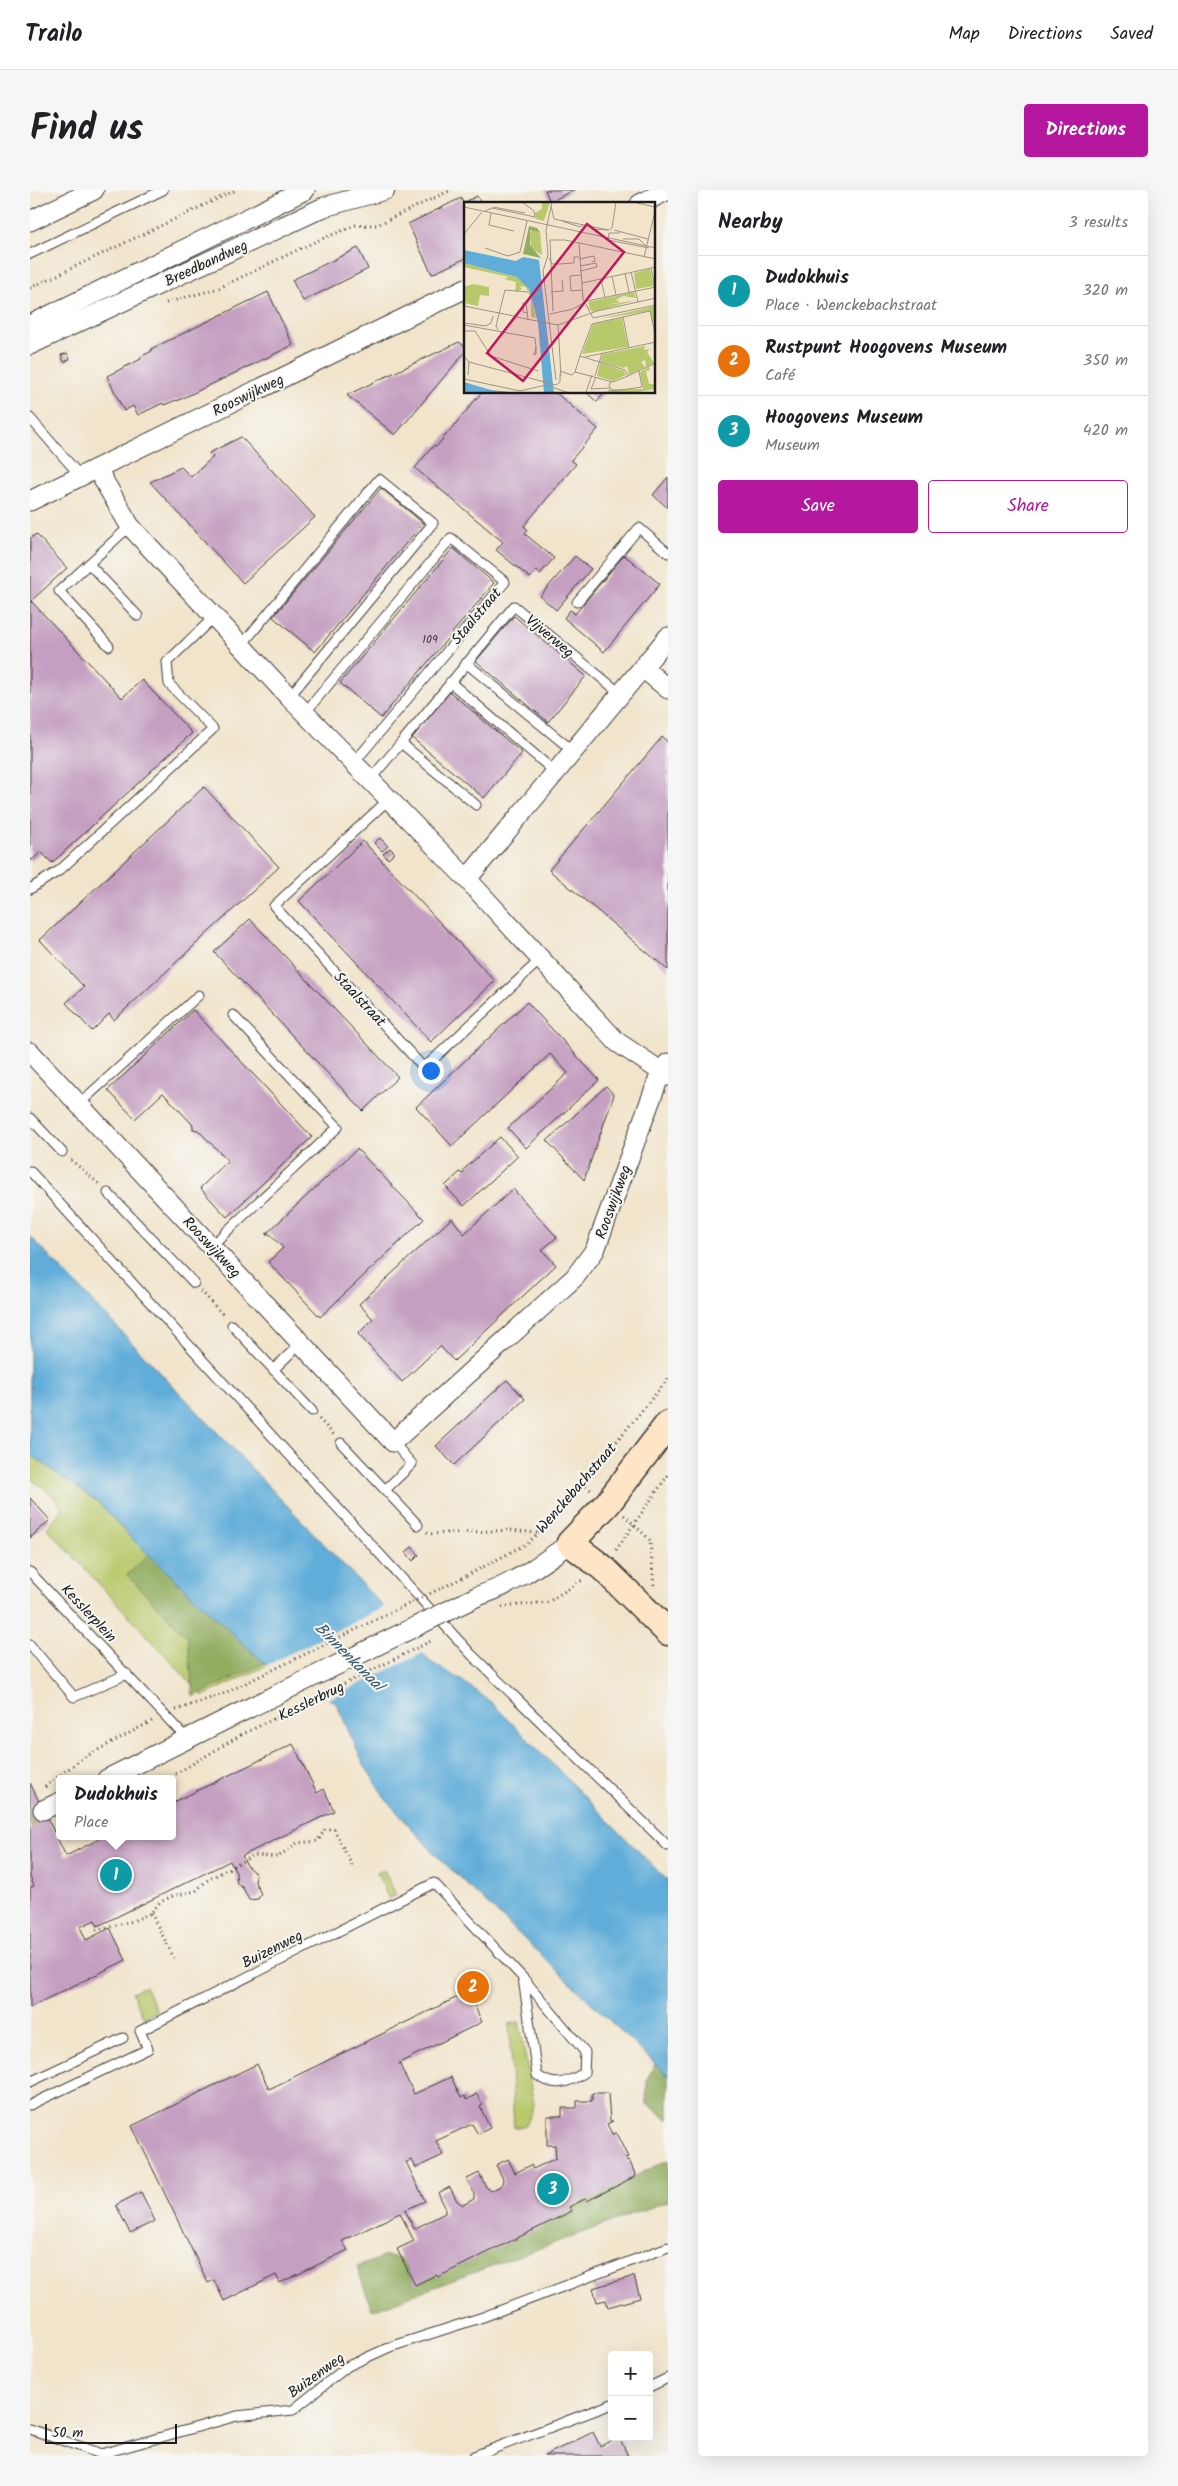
<!DOCTYPE html>
<meta charset="utf-8">
<style>
:root{--surface:#fff;--page:#f6f6f6;--text:#202124;--muted:#757577;--line:#e0e0e0;--accent:#b5179e}
body{margin:0;font-family:Kalam,sans-serif;background:var(--page);color:var(--text)}
.controls{position:absolute;right:15px;bottom:15px;display:grid;overflow:hidden;border-radius:5px;box-shadow:0 5px 20px #0002}
.controls button{width:45px;height:45px;display:grid;place-items:center;padding:0;border:0;border-bottom:1px solid var(--line);background:var(--surface);color:var(--text);font:25px sans-serif}
.scale{position:absolute;left:15px;bottom:12px;width:132px;box-sizing:border-box;padding-left:5px;border:2px solid #1c1c1c;border-top:0;font-size:14px;line-height:18px;white-space:nowrap;color:#1c1c1c;-webkit-text-stroke:4px #f6f6f2;paint-order:stroke}
.you{position:absolute;left:400px;top:880px;width:18px;height:18px;margin:-12px;border:4px solid #fff;border-radius:50%;background:#1a73e8;box-shadow:0 0 0 8px #1a73e833}
.badge{display:grid;place-items:center;width:32px;height:32px;border-radius:50%;background:var(--accent);color:#fff;font-size:16px;font-weight:700}
.pin{position:absolute;translate:-50% -50%;border:2px solid #fff;box-shadow:0 1px 5px #0006}
.popup{position:absolute;left:26px;top:1585px;width:120px;height:65px;box-sizing:border-box;display:grid;place-content:center;border-radius:5px;background:var(--surface);filter:drop-shadow(0 1px 4px #0005);font-size:16px;white-space:nowrap;color:var(--muted)}
.popup b{font-size:19px;color:var(--text)}
.popup::after{content:'';position:absolute;left:50%;top:100%;margin-left:-10px;border:10px solid transparent;border-top-color:var(--surface)}
.list{margin:0;padding:0;list-style:none}
h2{display:flex;justify-content:space-between;align-items:center;height:65px;margin:0;padding:0 20px;font-size:21px}
h2 small{font-size:16px;font-weight:400;color:var(--muted)}
.list li{display:grid;grid-template-columns:32px 1fr auto;gap:15px;align-items:center;box-sizing:border-box;height:70px;padding:0 20px;border-top:1px solid var(--line)}
.list b{display:block;font-size:19px;white-space:nowrap}
.list p{margin:0;font-size:16px;white-space:nowrap;color:var(--muted)}
.list em{font-size:16px;font-style:normal;color:var(--muted)}
.actions{display:flex;gap:10px;padding:15px 20px}
.actions a{flex:1;padding:11px 0;border:1px solid var(--accent);border-radius:5px;text-align:center;font-size:18px;color:var(--accent)}
.actions .main{background:var(--accent);color:#fff}
.map{position:relative;flex:none;width:638px;height:2266px;overflow:hidden;border-radius:5px}
header{display:flex;align-items:center;gap:30px;box-sizing:border-box;height:70px;padding:0 25px;background:var(--surface);border-bottom:1px solid var(--line)}
header strong{font-size:24px}
nav{display:flex;gap:28px;margin-inline-start:auto;font-size:18px}
.intro{display:flex;align-items:center;justify-content:space-between;box-sizing:border-box;height:120px;padding:0 30px}
h1{margin:0;font-size:35px}
.button{padding:12px 22px;border-radius:5px;background:var(--accent);color:#fff;font-size:18px;font-weight:700}
main{display:flex;gap:30px;padding:0 30px}
aside{flex:1;background:var(--surface);border-radius:5px;box-shadow:0 5px 20px #0002}
.map>svg:first-child{display:block}
.green{fill:#b8c96c;stroke:#6a7244}
.forest{fill:#92ad60;stroke:#57643e}
.water{fill:#60add9;stroke:#3e647a}
.pier{fill:#f1e4cb}
.building{fill:#c49fc1}
.lines{fill:none;stroke-linecap:round;stroke-linejoin:round}
.street-tunnel{stroke:#c6bca8;stroke-width:19;stroke-dasharray:19 9;stroke-linecap:butt}
.lane-casing{stroke:#3c3a36;stroke-width:11}
.street-casing{stroke:#3c3a36;stroke-width:21}
.secondary-casing{stroke:#3c3a36;stroke-width:29}
.path{stroke:#3c3a36;stroke-width:3;stroke-dasharray:1 4;stroke-linecap:butt}
.lane{stroke:#fff;stroke-width:9}
.street{stroke:#fff;stroke-width:19}
.secondary{stroke:#fee5c5;stroke-width:26}
.street-bridge-casing{stroke:#3c3a36;stroke-width:21;stroke-linecap:butt}
.path-bridge{stroke:#3c3a36;stroke-width:3;stroke-dasharray:1 4;stroke-linecap:butt}
.street-bridge{stroke:#fff;stroke-width:19}
.labels{text-anchor:middle;stroke-width:4;stroke-linejoin:round;paint-order:stroke}
.number-label{font-size:12px;fill:#463d45}
.street-label{font-size:15px;fill:#1c1c1c;stroke:#f6f6f2}
.water-label{font-size:16px;font-style:italic;fill:#375668;stroke:#f6f6f2}
.inset-road{fill:none;stroke:#9c9485;stroke-width:1}
.view{fill:#c2185b;fill-opacity:0.15;stroke:#c2185b;stroke-width:2.5}
.inset-edge{fill:none;stroke:#1c1c1c;stroke-width:2.5}
</style>
<header>
<strong>Trailo</strong>
<nav><a>Map</a><a>Directions</a><a>Saved</a></nav>
</header>
<div class="intro"><h1>Find us</h1><a class="button">Directions</a></div>
<main>
<div class="map">
<svg width="638" height="2266" viewBox="0 0 638 2266">
<rect width="100%" height="100%" fill="#f6f6f2"/>
<filter id="ink" filterUnits="userSpaceOnUse"><feTurbulence type="fractalNoise" baseFrequency=".02" numOctaves="2"/><feDisplacementMap in="SourceGraphic" scale="10" xChannelSelector="R" yChannelSelector="G"/><feConvolveMatrix kernelMatrix="1 2 1 2 8 2 1 2 1" color-interpolation-filters="sRGB"/></filter>
<filter id="wash" filterUnits="userSpaceOnUse"><feTurbulence type="fractalNoise" baseFrequency=".0096" numOctaves="4" result="noise"/><feDisplacementMap in="SourceGraphic" scale="20" xChannelSelector="R" yChannelSelector="G"/><feGaussianBlur stdDeviation="1.12" result="paint"/><feColorMatrix in="noise" values="0 0 0 0 0 0 0 0 0 0 0 0 0 0 0 0 0 1.4 0 .05"/><feComposite in="paint" operator="in"/></filter>
<g filter="url(#wash)">
<rect width="100%" height="100%" fill="#f1e4cb"/>
<path class="green" d="M0 1264 69 1313 98 1345 238 1475 173 1506 17 1338 33 1318 19 1302 0 1288Z
M354 1680 366 1705 359 1709 347 1683Z
M115 1796 127 1821 114 1828 102 1802Z
M489 1832 504 1915 496 1935 484 1938 479 1834Z"/>
<path class="forest" d="M119 1365 234 1473 163 1507 158 1448 97 1385Z
M625 1874 638 1886V1930L616 1913 617 1889Z
M638 1970V2011L342 2120 327 2077 356 2066 370 2068 385 2094Z"/>
<path class="water" d="M0 1046 351 1414 399 1471 431 1490 462 1513 638 1691V1886L406 1665 357 1611 333 1573 306 1513 234 1473 98 1345 69 1313 0 1264Z"/>
<path class="pier" d="M356 1416 395 1462 296 1510 235 1476Z"/>
<g id="blocks">
<path class="building" d="M515 0H544L520 12Z
M447 6 451 14H436V68L402 84 378 34 431 8 433 13Z
M328 58 338 79 273 111 262 90Z
M238 102 263 155 147 211 146 210 134 215 133 213 108 225 103 216 94 221 77 186 111 169 110 167 122 161 121 159Z
M429 152 436 157V161L365 245 317 205Z
M37 163 40 169 34 172 31 165Z
M452 202H525L568 239 541 270 546 274 494 336 498 340 495 344 524 368 510 384 507 380 500 388 466 360 473 352 385 278 404 255 406 257Z
M556 202H575L567 212Z
M211 247 285 327 213 393 120 292 151 277 161 287 183 267 179 263Z
M638 287V318L623 305Z
M351 298 393 333 285 462 243 427Z
M6 344 37 378 1 411 92 508 112 490 162 543 22 673 11 662 0 672V349Z
M423 358 464 393 351 528 310 493Z
M594 365 630 394 574 462 534 428 540 420 545 424Z
M545 366 561 379 526 420 510 406Z
M484 426 556 486 518 532 446 471Z
M420 502 492 563 454 608 382 548Z
M632 547 638 552V780L519 680Z
M174 597 249 677 84 830 79 824 62 841 36 813 54 797 10 750Z
M350 648 358 656 352 661 344 653Z
M333 651 465 791 401 852 269 711Z
M360 658 365 663 358 669 353 664Z
M220 729 368 887 333 921 184 762Z
M497 812 569 890 496 958 478 938 538 883 520 864 422 956 386 917Z
M163 820 282 947 197 1027 170 998 198 971 168 940 163 939V935L133 903 105 929 78 900Z
M576 896 584 905 554 990 517 951Z
M470 947 488 966 434 1016 415 996 430 982 432 984 435 982 433 980Z
M327 959 394 1029 290 1127 238 1072 253 1058 240 1044H236Z
M483 999 527 1047 512 1060 526 1075 424 1171 410 1156 372 1192 328 1144 343 1129 329 1114 422 1028 434 1044Z
M477 1190 495 1209 424 1275 406 1256Z
M0 1308 20 1330 0 1348Z
M382 1357 389 1365 383 1371 376 1362Z
M263 1554 287 1603 294 1599 304 1621 212 1666 218 1677 226 1684 225 1692 231 1704 228 1709 219 1710 213 1698 207 1694 206 1683 200 1671 68 1736 65 1730 50 1737 56 1750 80 1738 96 1770 0 1817V1698L4 1696 0 1687V1593L36 1666 75 1646H142V1613Z
M438 1802 452 1832 369 1873 384 1904 421 1887 431 1908 435 1906 436 1910 447 1904 453 1915 450 1917 460 1938 448 1944 442 1934 406 1951 413 1965 386 1978 382 1970 376 1972 395 2011 375 2020 384 2039 415 2023V2017L408 2003 420 1997 427 2011 433 2015 444 2009V2003L437 1989 449 1983 456 1997 461 2001 472 1995 473 1989 466 1975 478 1969 485 1983 501 1975 503 1979 526 1968 525 1955H517V1926H532V1918H547V1911H562V1903H578L580 1931H583L577 1934 582 1944 586 1943 598 1967 595 1968 597 1971 599 1970 606 1986 557 2011 555 2009 539 2017 542 2021 408 2087 406 2085 385 2095 367 2059 384 2051 370 2023 312 2051 318 2060 250 2093 246 2085 194 2111 184 2090 178 2093 102 1936 227 1874 239 1899Z
M111 2002 125 2031 100 2043 86 2015Z
M604 2086 610 2108 578 2117 576 2110 567 2112 563 2098Z
M563 2242 570 2256 589 2247 598 2266H514Z"/>
</g>
</g>
<g filter="url(#ink)">
<use href="#blocks" fill-opacity="0" stroke="#3c3a36" stroke-width="1"/>
<g class="lines">
<path class="street-tunnel" d="M0 1627 13 1620"/>
<g class="lane-casing">
<path id="lane" d="M0 64 133 0
M0 228 51 287
M59 374 108 426
M547 412 609 338 638 363
M79 456 29 401 100 336
M211 456 349 289 403 333 259 507
M436 473 543 561
M420 492 525 582
M274 524 421 348 475 392 323 574
M371 553 484 416 591 504
M339 591 371 553 446 615
M358 610 244 716 394 878 511 769
M0 699 30 680 183 539 139 494 137 472 184 427
M49 914 169 805
M0 928 32 962
M0 981 441 1464 638 1656
M78 1003 164 1093
M181 1056 308 937 203 825
M202 1135 282 1221
M243 1180 271 1153
M311 1253 388 1335
M355 1300 382 1274 363 1252
M0 1382 157 1549
M0 1455 44 1507 97 1484
M0 1892 93 1848
M0 1915 118 1859 110 1841 404 1693 493 1788 555 1862 554 1883C537 1893 524 1898 507 1885L493 1788
M619 2197 638 2188
M0 2239 71 2264 207 2226 263 2220 318 2176 360 2157 453 2127 638 2057
M444 2266 582 2214"/>
</g>
<g class="street-casing">
<path id="street" d="M610 14 638 0
M0 31 64 0
M0 135 275 0
M0 155 294 17 355 0
M67 279 100 336 259 507 437 689 587 852 638 886
M0 311 436 98
M613 478 638 499
M437 689 638 447
M0 862 363 1252 545 1087 565 1060 631 882 638 873
M448 1406C483 1395 511 1374 540 1353
M77 1589 203 1526
M13 1620 30 1612"/>
</g>
<g class="secondary-casing">
<path id="secondary" d="M638 1234 578 1313 540 1353 573 1378 638 1442"/>
</g>
<path class="path" d="M0 98 206 0
M136 113 189 98 282 53 326 35H347L421 0
M41 970 69 994
M171 1101 194 1126
M289 1229 304 1245
M552 1293 561 1300
M594 1325 620 1350 624 1397
M397 1342 399 1344 481 1340 507 1343
M586 1360 638 1285
M436 1386 498 1353 529 1321 638 1189
M472 1417 518 1412 554 1389
M146 1520 193 1504
M137 1589 211 1545
M15 1597 51 1569 122 1531
M24 1642 30 1639
M121 1723 144 1768
M66 1740 103 1731 121 1723 130 1712 143 1706 166 1701 176 1691 224 1665 248 1667 267 1653 288 1651 295 1639H304L323 1678"/>
<use href="#lane" class="lane"/>
<use href="#street" class="street"/>
<use href="#secondary" class="secondary"/>
<g class="street-bridge-casing">
<path id="street-bridge" d="M203 1526 448 1406"/>
</g>
<path class="path-bridge" d="M193 1504 436 1386
M211 1545 403 1450"/>
<use href="#street-bridge" class="street-bridge"/>
</g>
</g>
<g class="labels">
<g class="number-label">
<text x="400" y="453">109</text>
</g>
<g class="street-label">
<text transform="translate(176 73) rotate(-25)" y="5">Breedbandweg</text>
<text transform="translate(218 205) rotate(-26)" y="5">Rooswijkweg</text>
<text transform="translate(446 426) rotate(-50)" y="5">Staalstraat</text>
<text transform="translate(520 446) rotate(40)" y="5">Vijverweg</text>
<text transform="translate(330 809) rotate(47)" y="5">Staalstraat</text>
<text transform="translate(583 1012) rotate(-70)" y="5">Rooswijkweg</text>
<text transform="translate(182 1057) rotate(47)" y="5">Rooswijkweg</text>
<text transform="translate(546 1298) rotate(-49)" y="5">Wenckebachstraat</text>
<text transform="translate(59 1423) rotate(47)" y="5">Kesslerplein</text>
<text transform="translate(281 1511) rotate(-26)" y="5">Kesslerbrug</text>
<text transform="translate(242 1759) rotate(-27)" y="5">Buizenweg</text>
<text transform="translate(286 2185) rotate(-36)" y="5">Buizenweg</text>
</g>
<g class="water-label">
<text transform="translate(320 1466) rotate(45)" y="6">Binnenkanaal</text>
</g>
</g>
<g transform="translate(434 12)">
<rect width="191" height="191" fill="#f1e4cb"/>
<path d="M78 0H86L80 19 72 17 71 11 78 7ZM69 27 76 30 77 39H74L77 40 78 53 67 46 66 30ZM0 61 56 76 65 87 72 116 67 115V97L62 85 56 84 58 87 51 90 52 80 40 77 45 75 0 65ZM186 67 190 84 172 87 170 71ZM9 82 25 85V94L16 93 14 104 0 101V85ZM170 90 172 96 159 94 152 98 156 100 143 103 173 98 129 110 127 107 128 110 122 102 126 106 124 100ZM191 104V119L188 120 186 109 135 117ZM158 116 164 145 118 152 129 122ZM181 144 180 148 186 147 183 150 190 161 182 165 181 158 177 160 181 165 165 173 163 164 159 166 136 160 139 152ZM136 161 160 169 162 173 149 179 133 174ZM185 165 186 168 182 169 185 182H191V187L169 191H141L146 187H179L176 170Z" fill="#b8c96c"/>
<path d="M65 24 73 26 76 30 66 28V43L77 56 59 52Z" fill="#92ad60"/>
<path d="M0 48 52 59 59 55 75 58 90 191H80L74 121 65 87 53 75 0 61ZM0 180 27 188 54 191H0Z" fill="#60add9"/>
<path class="inset-road" d="M58 0 70 9 71 16M88 0 82 28 84 53 79 69 92 178M169 0 191 5M87 4 90 17 145 28 148 26 152 0M0 5 192 46M29 5 61 11M21 9 28 6 71 15M27 11 25 23 50 29M98 19 116 25 119 23M128 27 144 28M150 28 184 37M0 32 18 10M159 37H175L182 44M144 38 185 46M144 38 145 31H156M115 41 119 97 129 116 192 103M21 46 44 54 56 50 63 19M180 55 192 5M85 56 88 62H95L110 61V55H115M115 57 130 54 131 59 128 60M116 64 132 61 133 65 116 69M187 66 191 85M167 70 174 100M161 71 165 90M117 73 106 74 107 89 118 88M148 74 152 93M137 77 141 96M118 81 192 65M87 90 99 89 98 78M0 104 50 114M89 109 86 38H101L192 57M63 111 59 110V101H62L64 117M86 112 109 107 123 99 192 85M52 115 94 123 133 109 192 96M159 115 165 146M0 121 22 124 27 121 29 114M0 123 71 136 72 145V152L70 153 72 145M94 123 97 174M34 128 32 124 41 88 64 90M0 129H11L27 154 74 169M0 154 5 160 4 173M116 154 128 122 186 109 192 136M121 155 192 140M5 160 92 183 96 180V172M96 169 108 173 111 170M131 174 138 151M164 174 161 168 116 154 111 170 149 180 164 174 172 170 192 161M132 175 127 187 146 186M0 177 56 189 82 183 105 191M147 179 145 184 149 189 178 185 175 169M122 190 128 173"/>
<path class="view" d="M123 22 160 50 59 179 23 151Z"/>
<rect width="191" height="191" class="inset-edge"/>
</g>
</svg>
<div class="controls">
<button>+</button>
<button>−</button>
</div>
<div class="scale">50 m</div>
<div class="you"></div>
<div class="pin badge" style="left:86px;top:1685px;background:#0f9aa8">1</div>
<div class="popup"><b>Dudokhuis</b>Place</div>
<div class="pin badge" style="left:443px;top:1797px;background:#e8710a">2</div>
<div class="pin badge" style="left:523px;top:1999px;background:#0f9aa8">3</div>
</div>
<aside>
<h2>Nearby<small>3 results</small></h2>
<ul class="list">
<li><span class="badge" style="background:#0f9aa8">1</span><div><b>Dudokhuis</b><p>Place · Wenckebachstraat</p></div><em>320 m</em></li>
<li><span class="badge" style="background:#e8710a">2</span><div><b>Rustpunt Hoogovens Museum</b><p>Café</p></div><em>350 m</em></li>
<li><span class="badge" style="background:#0f9aa8">3</span><div><b>Hoogovens Museum</b><p>Museum</p></div><em>420 m</em></li>
</ul>
<div class="actions"><a class="main">Save</a><a>Share</a></div>
</aside>
</main>
